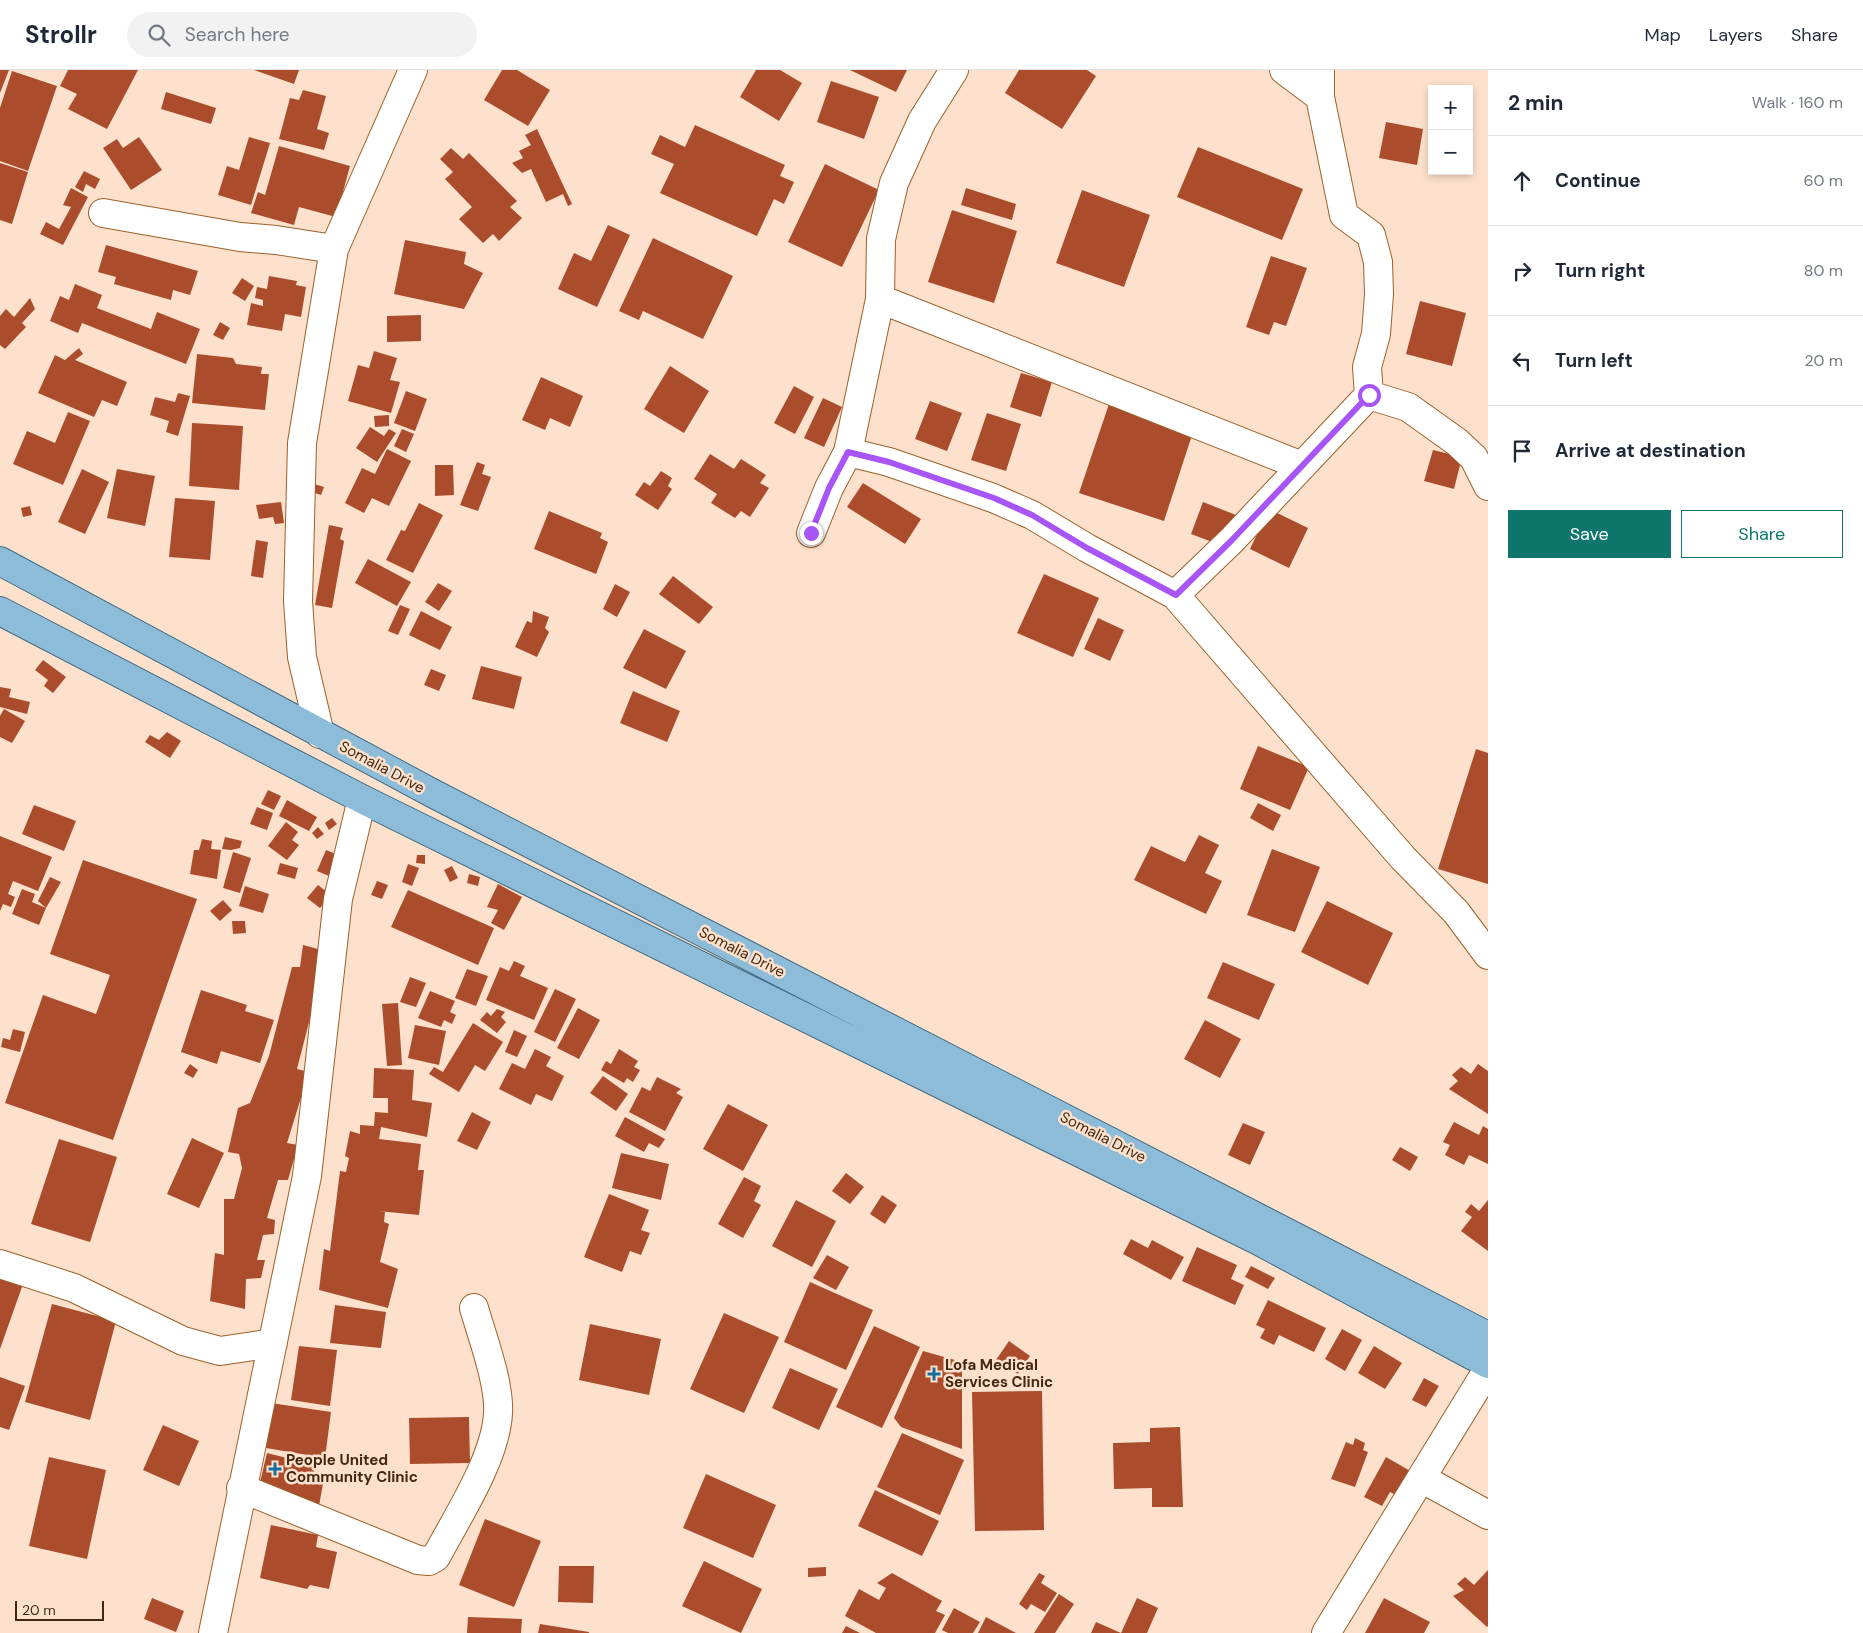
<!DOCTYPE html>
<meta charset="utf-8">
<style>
:root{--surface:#fff;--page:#f2f2f3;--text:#1f2937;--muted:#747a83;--line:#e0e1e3;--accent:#0f766e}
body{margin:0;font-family:"DM Sans",sans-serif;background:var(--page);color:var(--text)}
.controls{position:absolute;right:15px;top:15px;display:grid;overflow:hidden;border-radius:0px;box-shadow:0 2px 8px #0003}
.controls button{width:45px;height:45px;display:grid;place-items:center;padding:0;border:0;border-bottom:1px solid var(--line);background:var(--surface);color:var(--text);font:25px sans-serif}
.scale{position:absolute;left:15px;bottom:12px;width:89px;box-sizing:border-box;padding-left:5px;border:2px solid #422812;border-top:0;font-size:14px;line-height:18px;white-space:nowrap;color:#422812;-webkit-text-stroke:4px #fde1cc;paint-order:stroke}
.stop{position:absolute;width:15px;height:15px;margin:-11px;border:4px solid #a855f7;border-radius:50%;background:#fff}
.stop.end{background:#a855f7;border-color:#fff;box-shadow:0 1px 5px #0008}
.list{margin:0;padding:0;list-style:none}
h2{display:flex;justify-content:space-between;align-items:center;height:65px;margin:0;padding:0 20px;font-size:21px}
h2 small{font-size:16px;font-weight:400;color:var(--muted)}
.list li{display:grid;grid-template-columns:32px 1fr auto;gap:15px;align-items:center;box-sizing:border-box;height:90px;padding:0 20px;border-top:1px solid var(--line)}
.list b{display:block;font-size:19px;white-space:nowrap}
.list em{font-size:16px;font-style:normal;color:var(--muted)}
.actions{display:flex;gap:10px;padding:15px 20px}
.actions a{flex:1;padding:11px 0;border:1px solid var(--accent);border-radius:0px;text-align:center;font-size:18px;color:var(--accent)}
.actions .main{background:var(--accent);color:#fff}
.icon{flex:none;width:28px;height:28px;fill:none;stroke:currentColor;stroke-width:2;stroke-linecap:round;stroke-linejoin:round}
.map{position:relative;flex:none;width:1488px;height:1563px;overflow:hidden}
header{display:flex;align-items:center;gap:30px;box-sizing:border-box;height:70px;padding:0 25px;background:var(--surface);border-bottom:1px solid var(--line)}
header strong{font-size:24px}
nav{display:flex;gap:28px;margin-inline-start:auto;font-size:18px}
.search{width:350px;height:45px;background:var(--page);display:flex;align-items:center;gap:12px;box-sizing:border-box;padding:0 18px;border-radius:28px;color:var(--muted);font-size:19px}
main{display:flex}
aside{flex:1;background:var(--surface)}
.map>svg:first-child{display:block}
.building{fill:#ab4d2c}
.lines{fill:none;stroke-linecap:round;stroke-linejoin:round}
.minor-casing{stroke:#9d602a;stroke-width:30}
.primary-casing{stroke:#416c83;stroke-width:30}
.minor{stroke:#fff;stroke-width:28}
.primary{stroke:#8dbcd9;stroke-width:28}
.route{stroke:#a855f7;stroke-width:6}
.poi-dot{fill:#156e9d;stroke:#fde1cc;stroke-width:2}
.labels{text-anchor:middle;stroke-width:5;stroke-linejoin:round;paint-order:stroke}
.street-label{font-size:15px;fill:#422812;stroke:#fde1cc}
.poi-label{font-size:15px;font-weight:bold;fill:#422812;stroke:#fde1cc;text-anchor:start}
</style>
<header>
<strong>Strollr</strong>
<div class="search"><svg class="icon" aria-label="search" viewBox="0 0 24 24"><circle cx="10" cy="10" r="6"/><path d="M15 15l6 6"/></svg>Search here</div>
<nav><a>Map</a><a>Layers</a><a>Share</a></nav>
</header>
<main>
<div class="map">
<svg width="1488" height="1563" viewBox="0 0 1488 1563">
<rect width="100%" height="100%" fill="#fde1cc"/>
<path class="building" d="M0 0H9L0 23Z
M68 0H138L107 59 68 39 77 24 60 16Z
M254 0H299L294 14Z
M502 0H517L550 20 528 56 484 30Z
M756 0H780L802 13 779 51 740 27Z
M850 0H907L896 22Z
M1019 0H1087L1096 6 1062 59 1005 23Z
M12 1 57 16 28 101 0 91V38Z
M831 11 879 27 864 69 817 52Z
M303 20 326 26 317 59 329 63 324 80 279 69 290 28 299 30Z
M166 22 216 38 211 54 161 39Z
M1386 52 1423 59 1417 95 1379 88Z
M695 55 785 95 780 106 794 112 784 134 774 129 757 166 660 123 674 94 651 84 660 65 685 77Z
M537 59 572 134 568 136 563 124 546 132 531 99 522 103 512 93 523 88 519 81 531 75 525 65Z
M139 67 162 100 131 120 103 78 117 69 123 78Z
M249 67 270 73 251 135 218 125 227 96 239 100Z
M279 76 350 96 336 147 299 137 294 155 251 143 258 122 265 125Z
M1198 77 1303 119 1282 170 1177 127Z
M451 78 463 89 469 83 517 131 510 137 522 148 499 171 493 164 483 173 459 149 472 137 445 109 453 102 440 89Z
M0 93 28 102 12 154 0 150Z
M825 94 879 120 842 197 788 172Z
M84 101 100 109 95 119 86 114 83 122 75 117Z
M71 118 88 127 63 175 40 164 46 152 59 159 71 137 63 135Z
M966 118 1016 134 1012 150 961 135Z
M1082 120 1150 145 1124 217 1056 193Z
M952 140 1017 161 994 233 928 212Z
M608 155 630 165 597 237 558 219 574 183 591 191Z
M653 168 733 206 703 269 643 241 639 250 619 241Z
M405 170 466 182 464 194 483 203 464 239 394 224Z
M106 175 198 201 190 225 173 220 171 230 114 214 116 207 98 202Z
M1271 186 1307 198 1286 256 1274 252 1269 265 1246 257Z
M269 206 297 211 296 215 306 217 301 247 285 244 282 261 247 255 251 233 263 236V230L255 228 257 217 267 219Z
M242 208 254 216 245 231 232 223Z
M75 214 102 225 97 238 151 259 157 242 200 259 186 294 82 253 78 263 50 251 60 226 69 230Z
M30 228 35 239 22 253 26 257 5 279 0 275V246L6 239 14 247Z
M1420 231 1466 243 1452 296 1406 284Z
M421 245V271L387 272V246Z
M220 252 230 258 223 270 213 265Z
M79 278 83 284 75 290 127 312 117 336 102 330 94 347 38 323 55 285 65 290Z
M374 281 397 288 390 310 400 312 391 343 348 331 358 295 369 298Z
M197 284 233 288 236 294 262 297 261 304H269L265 340 192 333Z
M670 296 709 321 684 363 644 339Z
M1021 303 1052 312 1041 347 1010 337Z
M541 307 583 326 570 357 550 348 545 360 522 350Z
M794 316 814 327 795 364 774 353Z
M406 321 427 329 415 361 394 353Z
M178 323 190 326 178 366 166 362 169 351 150 345 155 327 175 332Z
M823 328 842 337 824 377 804 368Z
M930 331 962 343 947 381 915 369Z
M1110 331 1194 359 1164 451 1079 423Z
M68 342 90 351 63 415 13 394 27 361 55 373Z
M987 343 1021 354 1006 401 971 390Z
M389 345V356L375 357 374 346Z
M192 353 243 356 239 420 189 416Z
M370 357 384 366 389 359 396 363 377 392 356 378Z
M402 359 414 364 406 382 394 376Z
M387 379 411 391 389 436 372 428 364 443 345 433 362 398 375 404Z
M1433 380 1462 387 1454 419 1424 411Z
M710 384 734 399 741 389 766 405 760 413 769 418 750 447 741 441 735 448 711 433 717 424 694 409Z
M477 392 485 395 482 404 491 407 478 441 460 435Z
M435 395H453L454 425 435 426Z
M82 399 109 412 85 464 58 452Z
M117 399 155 406 145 456 107 448Z
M661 401 672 408 668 416 672 419 658 440 635 425 644 412 650 416Z
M863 413 921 449 905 474 847 437Z
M314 414 324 417 321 425 312 422Z
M175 428 215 431 210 490 169 487Z
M281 432 284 453 275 454 273 447 259 449 256 435Z
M1203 432 1236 445 1223 476 1191 464Z
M419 433 443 445 413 503 386 490 401 460 405 461Z
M30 436 32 445 23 447 21 438Z
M1269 439 1308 458 1289 498 1250 479Z
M549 441 602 463 600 468 608 472 596 504 534 479Z
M329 455 343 458 340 469 344 471 332 538 315 535Z
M256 470 268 472 263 508 251 506Z
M368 489 411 512 397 536 355 513Z
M1044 504 1099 528 1073 587 1017 563Z
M673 506 713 537 699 554 659 524Z
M438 513 452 521 439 541 425 532Z
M615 514 630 522 617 547 603 539Z
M400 535 410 539 398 565 388 561Z
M421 541 452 557 440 580 409 565Z
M533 541 549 547 545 558 549 562 537 587 515 577 527 551 532 553Z
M1098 548 1124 560 1110 591 1084 579Z
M644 559 686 581 666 619 623 598Z
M43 590 66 607 53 623 44 616 48 610 35 600Z
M481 596 522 607 514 639 472 629Z
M431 599 446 605 439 621 424 615Z
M0 617 11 619 9 627 30 632 27 644 0 637Z
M633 621 680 641 667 672 620 653Z
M4 639 25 651 12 673 0 667V646Z
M167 662 181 671 170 688 145 672 150 665 159 670Z
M1258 676 1309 697 1290 740 1240 719Z
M1476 679 1488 683V814L1438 799Z
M268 720 281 726 274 740 261 734Z
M287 730 317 747 309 761 279 746Z
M1258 733 1281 745 1273 761 1250 748Z
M34 735 76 751 64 781 22 764Z
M257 737 273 743 267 760 250 754Z
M332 748 337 754 329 760 325 753Z
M286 752 298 762 292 770 299 775 287 790 268 776Z
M318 757 324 764 317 769 312 763Z
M1199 765 1219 775 1205 803 1222 811 1206 844 1134 810 1151 776 1185 792Z
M0 766 52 787 38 821 13 811 8 824 15 827 11 837 3 834 0 841Z
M225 767 242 771 240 778 231 780 222 779Z
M202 769 212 771 211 779 221 780 217 809 190 804 194 780H199Z
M1272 779 1320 797 1295 862 1247 845Z
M326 780 338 785 329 806 317 801Z
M233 782 251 788 240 823 223 818Z
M417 785H425V794L416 793Z
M83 790 197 829 113 1070 5 1033 43 925 96 944 110 905 50 884Z
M280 793 298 798 295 809 277 804Z
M408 794 419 798 412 816 402 812Z
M452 796 458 808 450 812 444 800Z
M469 804 480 807 478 816 467 813Z
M50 807 61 812 46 838 38 831Z
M377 811 388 815 382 829 371 825Z
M498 814 522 827 504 860 491 853 498 840 487 837Z
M318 815 331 825 320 838 307 828Z
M245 816 269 824 263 843 239 836Z
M22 819 35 824 32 832 46 838 39 855 12 844Z
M408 820 494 858 478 895 391 857Z
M223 830 232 840 220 851 210 841Z
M1327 831 1393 863 1368 915 1301 882Z
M232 851H245L246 863 233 864Z
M303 875 318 879 316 925 297 999 309 1002 287 1073 298 1075 288 1110H278L267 1148 275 1150 274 1164 263 1165 257 1190H265L261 1208 246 1209 245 1239 210 1231 215 1183 224 1185V1129H234L242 1098 239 1084 228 1082 238 1038 250 1033 269 986 292 897H300Z
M514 891 525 896 520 906 548 918 534 950 486 930 500 897 509 901Z
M1223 892 1275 914 1259 950 1207 928Z
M467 899 488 906 476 936 455 928Z
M410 907 426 913 416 937 400 932Z
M555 919 576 929 555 972 534 962Z
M201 920 247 935 245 941 274 950 260 993 221 981 217 994 181 982Z
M430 921 455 931 450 942 456 945 452 954 444 950 441 957 418 948Z
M398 933 402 995 387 996 382 934Z
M578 938 600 950 579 989 557 978Z
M497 939 505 942 501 947 506 952 497 963 480 950 487 942 491 946Z
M1205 950 1241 969 1220 1008 1184 989Z
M473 953 503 972 485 1001 475 995 459 1022 429 1004 434 997 443 1002Z
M415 955 446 961 439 995 408 988Z
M13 959 25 962 20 982 1 977 3 968 10 970Z
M514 960 527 966 517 987 505 982Z
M535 979 551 987 546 996 564 1006 552 1031 536 1024 531 1035 499 1019 512 993 525 999Z
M619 979 638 991 634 997 640 1000 633 1012 627 1008 624 1013 601 1000 606 991 611 994Z
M190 994 198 1000 193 1008 184 1003Z
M1478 994 1488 1001V1044L1449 1019 1458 1011 1452 1005 1461 997 1471 1004Z
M374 998 414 1000 412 1030 432 1033 427 1067 381 1057 379 1069 421 1074 418 1100H424L419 1145 378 1141 385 1142 384 1152 389 1154 380 1192 398 1199 388 1238 319 1220 324 1179 330 1181 340 1101 346 1102 349 1088 345 1086 350 1061 360 1064V1055L374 1056 375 1042 388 1043V1028H373Z
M603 1006 628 1024 616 1041 590 1023Z
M657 1007 681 1019 676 1023 683 1027 665 1061 629 1042 642 1017 650 1021Z
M728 1034 768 1055 743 1101 703 1079Z
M472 1042 491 1052 477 1080 457 1071Z
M625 1047 665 1069 659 1078 649 1073 644 1082 615 1066Z
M1454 1052 1479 1065 1483 1056 1488 1059V1094L1469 1085 1464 1095 1445 1085 1450 1075 1443 1072Z
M1243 1053 1265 1062 1250 1095 1228 1085Z
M192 1068 224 1083 199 1138 167 1124Z
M59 1069 117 1087 90 1172 31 1154Z
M1400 1077 1418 1087 1410 1101 1392 1090Z
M621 1083 669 1094 661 1130 612 1118Z
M846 1103 864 1117 850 1134 832 1121Z
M744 1107 761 1116 754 1131 761 1135 743 1168 718 1154Z
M609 1124 649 1140 641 1160 650 1163 641 1185 630 1181 622 1202 584 1187Z
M882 1125 897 1135 885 1154 870 1144Z
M796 1130 836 1151 812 1197 772 1176Z
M1488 1130V1181L1461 1161 1472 1147 1465 1142 1471 1134 1479 1141Z
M1131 1169 1148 1178 1152 1170 1184 1187 1171 1210 1123 1184Z
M1197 1177 1237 1195 1231 1209 1244 1215 1235 1235 1182 1211Z
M827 1185 849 1197 836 1220 813 1208Z
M1251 1196 1275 1208 1268 1219 1245 1207Z
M0 1206 23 1214 0 1279Z
M810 1212 873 1240 846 1300 784 1272Z
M1268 1230 1326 1258 1314 1282 1279 1265 1274 1275 1260 1268 1265 1259 1256 1255Z
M52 1234 116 1251 90 1350 25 1332Z
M335 1235 386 1242 381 1278 330 1273Z
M724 1243 779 1267 744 1343 690 1319Z
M590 1254 661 1269 649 1325 579 1310Z
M874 1256 920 1277 882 1358 836 1337Z
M1342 1259 1362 1270 1345 1301 1325 1289Z
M1009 1271 1030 1286 1018 1304 996 1290Z
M299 1276 337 1280 330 1336 291 1330Z
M1374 1276 1402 1293 1385 1319 1358 1303Z
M923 1281 962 1292V1379L901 1357 894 1348Z
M790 1298 838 1319 819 1360 772 1338Z
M0 1307 25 1316 9 1360 0 1357Z
M1424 1308 1439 1316 1426 1337 1412 1330Z
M1042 1321 1044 1460 975 1461 972 1322Z
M271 1333 331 1342 325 1388 266 1378Z
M469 1347 470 1393 410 1394 409 1348Z
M163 1355 199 1371 179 1416 143 1400Z
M1180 1357 1183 1437H1152V1418L1114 1419 1113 1373 1150 1372V1358Z
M902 1363 964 1390 940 1445 877 1417Z
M1355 1368 1365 1373 1363 1380 1368 1382 1355 1417 1331 1409 1346 1372 1353 1375Z
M267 1383 315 1395 313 1406 324 1408 319 1436 257 1425Z
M49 1387 106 1400 87 1489 29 1476Z
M1386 1387 1412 1402 1398 1426 1390 1422 1382 1436 1364 1427Z
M706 1404 776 1435 753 1488 683 1458Z
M875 1420 939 1451 922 1486 858 1456Z
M485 1449 541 1471 514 1537 459 1515Z
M271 1455 318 1465 316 1477 337 1482 329 1519 310 1515 307 1519 260 1508Z
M704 1491 762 1519 741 1563 682 1536Z
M559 1496H594L593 1533 558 1532Z
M826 1497V1506L808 1507V1498Z
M1488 1500V1556L1487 1557 1453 1526 1464 1520 1457 1514 1465 1507 1474 1515Z
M892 1503 942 1531 936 1541 945 1545 935 1563H876L845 1546 859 1519 879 1530 886 1518 877 1513Z
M1039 1503 1045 1506 1041 1513 1057 1523 1045 1542 1031 1534 1027 1540 1019 1534Z
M1059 1524 1074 1534 1055 1563H1034Z
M152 1528 184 1541 176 1562 144 1549Z
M1137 1528 1158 1538 1147 1563H1121Z
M1384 1528 1430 1552 1424 1563H1365Z
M954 1538 980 1552 973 1563H948L942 1560Z
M468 1547 522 1549 521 1563H467Z
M986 1547 1016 1563H978Z
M1096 1552 1121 1563H1091Z
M540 1554 589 1562V1563H538Z
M846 1556 860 1563H842Z"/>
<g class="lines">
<g class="minor-casing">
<path id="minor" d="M1284 0 1320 27
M1320 0V27L1344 145 1371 165 1378 192 1379 224 1376 264 1367 297 1369 325 1408 337 1457 372 1474 388 1488 416
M103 143 240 167 276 170 334 179
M880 229 1302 396
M848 382 889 392 993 428 1032 445 1087 478 1175 525 1403 788 1456 842 1488 885
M811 463 829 418 848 382 880 229 881 169 894 113 922 51 954 0
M1175 525 1232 470 1369 325
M320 664 302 587 298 531 302 373 334 179 413 0
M0 1194 74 1218 183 1271 220 1281 273 1273
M1421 1408 1488 1445
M241 1418 418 1490 429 1491 436 1487C457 1447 496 1388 498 1343 500 1314 482 1266 474 1238
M213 1563 307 1106 338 829 362 729
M1326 1563 1488 1299"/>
</g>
<g class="primary-casing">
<path id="primary" d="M0 491 434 724 1488 1266
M0 541 362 729 1257 1170 1488 1294"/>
</g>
<use href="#minor" class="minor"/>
<use href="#primary" class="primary"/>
</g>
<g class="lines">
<path class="route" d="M811 463 829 418 848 382 889 392 994 428 1032 445 1087 478 1176 525 1232 470 1369 325"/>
</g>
<g class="poi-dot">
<path d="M931.5 1296.5h5v5h5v5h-5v5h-5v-5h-5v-5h5z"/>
<path d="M272.5 1391.5h5v5h5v5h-5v5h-5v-5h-5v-5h5z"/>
</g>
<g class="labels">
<g class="street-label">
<text transform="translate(382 697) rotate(28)" y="5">Somalia Drive</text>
<text transform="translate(742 882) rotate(27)" y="5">Somalia Drive</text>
<text transform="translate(1103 1067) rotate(27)" y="5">Somalia Drive</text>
</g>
<g class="poi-label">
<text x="945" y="1300">Lofa Medical<tspan x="945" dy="17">Services Clinic</tspan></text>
<text x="286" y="1395">People United<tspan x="286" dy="17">Community Clinic</tspan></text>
</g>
</g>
</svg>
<div class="controls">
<button>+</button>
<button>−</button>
</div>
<div class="scale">20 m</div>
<div class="stop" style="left:1369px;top:325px"></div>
<div class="stop end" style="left:811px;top:463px"></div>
</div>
<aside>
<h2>2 min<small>Walk · 160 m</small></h2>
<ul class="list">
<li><svg class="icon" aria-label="ahead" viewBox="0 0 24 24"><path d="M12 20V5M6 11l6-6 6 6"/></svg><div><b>Continue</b></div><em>60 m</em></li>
<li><svg class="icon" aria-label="right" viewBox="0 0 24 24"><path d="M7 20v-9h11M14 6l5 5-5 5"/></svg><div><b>Turn right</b></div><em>80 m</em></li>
<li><svg class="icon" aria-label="left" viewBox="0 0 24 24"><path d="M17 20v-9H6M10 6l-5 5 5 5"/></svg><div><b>Turn left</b></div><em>20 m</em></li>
<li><svg class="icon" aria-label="arrive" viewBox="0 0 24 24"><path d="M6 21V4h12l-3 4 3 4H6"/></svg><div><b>Arrive at destination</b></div></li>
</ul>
<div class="actions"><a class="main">Save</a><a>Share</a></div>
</aside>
</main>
